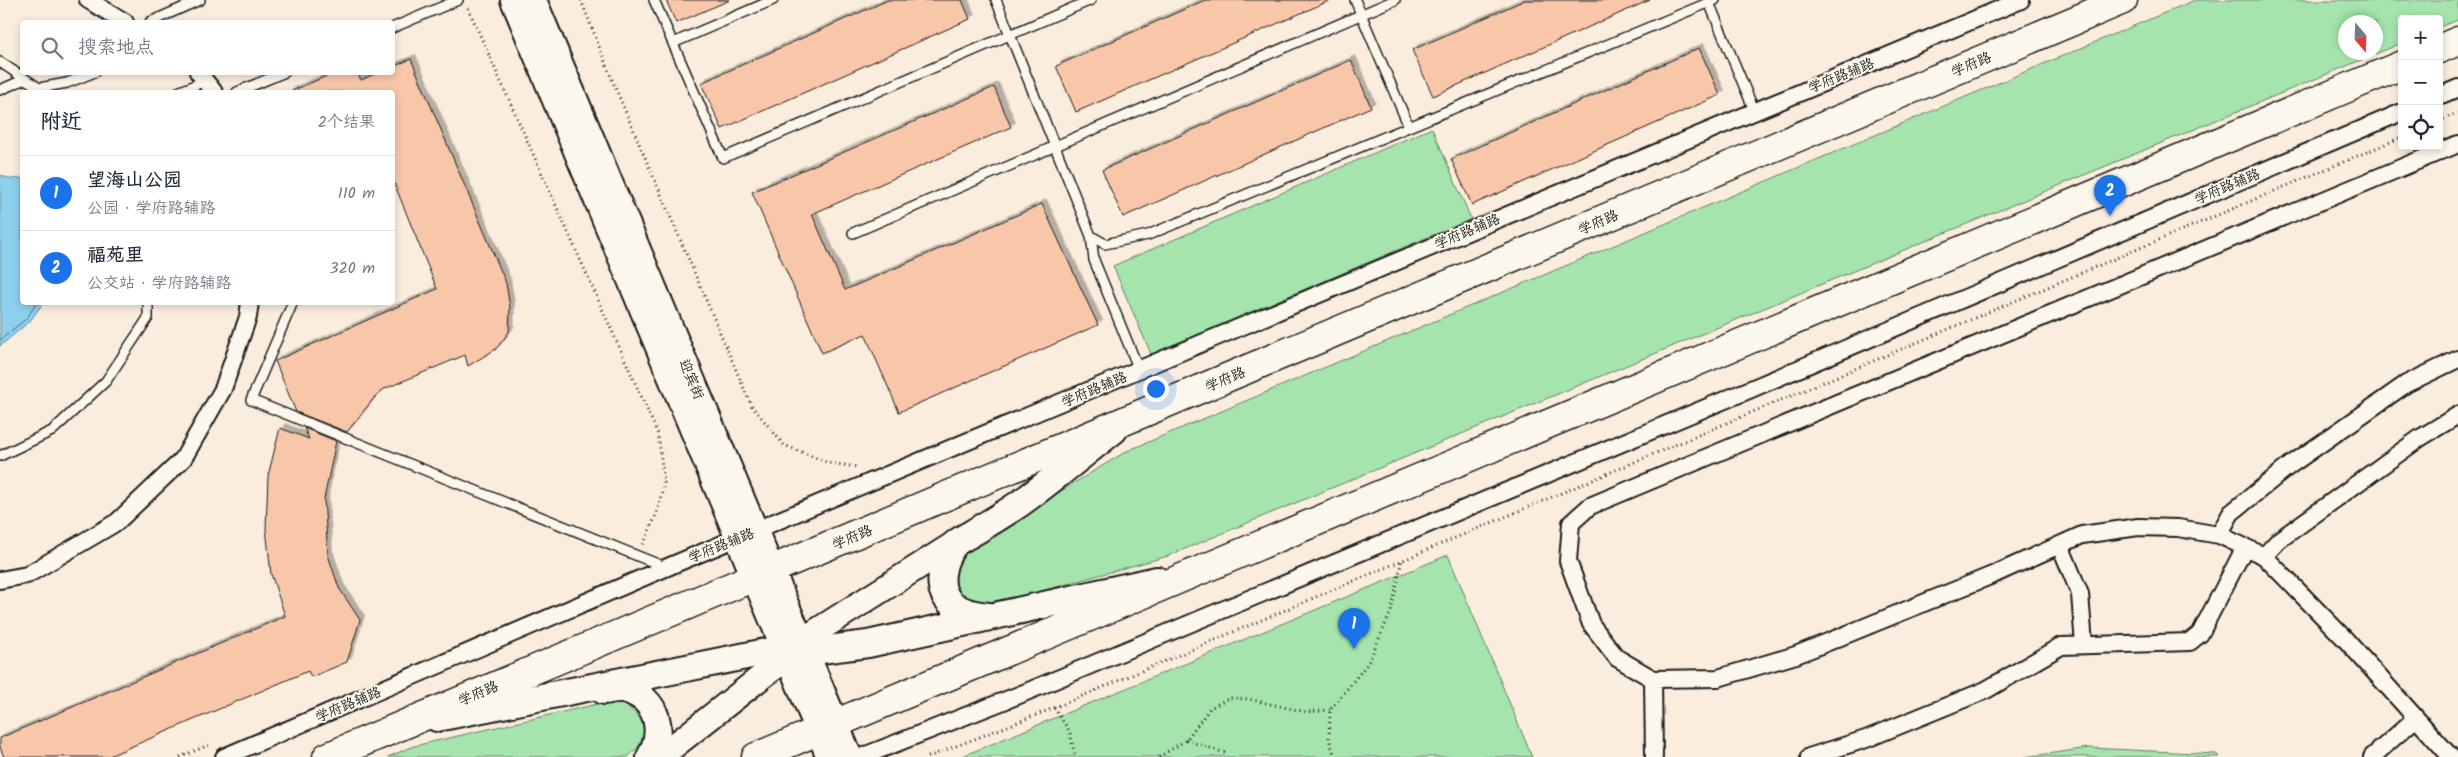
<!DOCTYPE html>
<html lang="zh">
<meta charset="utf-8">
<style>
:root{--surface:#fff;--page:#f6f6f7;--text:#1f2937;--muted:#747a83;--line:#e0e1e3;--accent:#1a73e8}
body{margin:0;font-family:Kalam,"LXGW WenKai TC",sans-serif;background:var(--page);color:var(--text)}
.controls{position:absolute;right:15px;top:15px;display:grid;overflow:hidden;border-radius:5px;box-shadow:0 2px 8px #0003}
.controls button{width:45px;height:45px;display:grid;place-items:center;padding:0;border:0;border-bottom:1px solid var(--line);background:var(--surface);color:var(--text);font:25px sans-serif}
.compass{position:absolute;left:2338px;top:15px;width:45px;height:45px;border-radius:50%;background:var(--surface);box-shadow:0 2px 8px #0003;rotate:161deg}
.you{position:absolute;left:1155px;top:388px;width:18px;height:18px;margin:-12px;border:4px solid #fff;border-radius:50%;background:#1a73e8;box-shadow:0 0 0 8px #1a73e833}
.badge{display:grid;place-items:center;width:32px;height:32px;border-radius:50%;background:var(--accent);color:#fff;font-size:16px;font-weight:700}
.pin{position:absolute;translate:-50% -41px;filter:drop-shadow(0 1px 2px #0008)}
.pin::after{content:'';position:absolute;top:26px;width:18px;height:15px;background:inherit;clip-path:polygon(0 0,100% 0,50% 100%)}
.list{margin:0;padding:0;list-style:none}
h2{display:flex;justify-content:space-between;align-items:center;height:65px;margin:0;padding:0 20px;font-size:21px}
h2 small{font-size:16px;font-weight:400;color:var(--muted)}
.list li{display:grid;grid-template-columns:32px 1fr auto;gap:15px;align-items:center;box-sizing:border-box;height:75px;padding:0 20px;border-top:1px solid var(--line)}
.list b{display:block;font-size:19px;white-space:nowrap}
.list p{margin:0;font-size:16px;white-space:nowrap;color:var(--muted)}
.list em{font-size:16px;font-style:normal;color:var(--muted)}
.icon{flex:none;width:28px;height:28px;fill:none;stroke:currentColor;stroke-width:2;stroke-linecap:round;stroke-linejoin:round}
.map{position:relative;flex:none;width:2458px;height:757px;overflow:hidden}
.search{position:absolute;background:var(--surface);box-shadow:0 2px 8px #0003;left:20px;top:20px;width:375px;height:55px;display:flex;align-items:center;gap:12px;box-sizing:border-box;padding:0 18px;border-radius:5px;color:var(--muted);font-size:19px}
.panel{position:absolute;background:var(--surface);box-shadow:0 2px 8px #0003;left:20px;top:90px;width:375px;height:215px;border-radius:5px}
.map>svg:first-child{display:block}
.green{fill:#a5e4ac;stroke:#608064;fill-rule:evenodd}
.water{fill:#8cd0ed;stroke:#5f8899}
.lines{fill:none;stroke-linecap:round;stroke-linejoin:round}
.shore{stroke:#496470;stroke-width:1}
.building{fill:#f8c6a8;stroke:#1c1c1c;filter:url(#shadow)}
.service-casing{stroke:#1c1c1c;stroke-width:12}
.minor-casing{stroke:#1c1c1c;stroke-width:20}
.secondary-casing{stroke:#1c1c1c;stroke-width:28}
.primary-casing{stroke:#1c1c1c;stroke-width:30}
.trunk-casing{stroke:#1c1c1c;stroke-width:31}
.path{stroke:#1c1c1c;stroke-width:3;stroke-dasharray:1 4;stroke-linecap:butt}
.service{stroke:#fbf7ec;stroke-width:9}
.minor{stroke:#fbf7ec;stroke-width:16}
.secondary{stroke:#fbf7ec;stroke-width:24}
.primary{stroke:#fbf7ec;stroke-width:26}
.trunk{stroke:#fbf7ec;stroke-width:28}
.labels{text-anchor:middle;stroke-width:4;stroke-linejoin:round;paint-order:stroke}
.street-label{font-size:14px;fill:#1c1c1c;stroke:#fbf7ec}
</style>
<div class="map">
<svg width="2458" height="757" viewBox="0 0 2458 757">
<defs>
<filter id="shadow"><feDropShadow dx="4.5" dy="-4.5" stdDeviation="0" flood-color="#0004"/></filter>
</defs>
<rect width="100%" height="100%" fill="#faedde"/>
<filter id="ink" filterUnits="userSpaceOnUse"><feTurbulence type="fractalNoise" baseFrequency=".02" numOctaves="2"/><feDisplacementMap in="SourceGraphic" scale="10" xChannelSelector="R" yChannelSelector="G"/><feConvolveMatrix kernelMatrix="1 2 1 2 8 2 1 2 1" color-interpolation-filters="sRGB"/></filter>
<g filter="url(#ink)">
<path class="green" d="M2195 0H2458V20L2439 27V19H2402V43L1168 556 984 607 950 591 952 559 966 548 1127 451ZM2346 22H2376V52H2346Z
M1432 128 1471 219 1151 354 1113 266Z
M1448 555 1532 757H960L994 743Z
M615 700C632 708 650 721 642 742 639 747 632 753 628 757H388L414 746Z
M2089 748 2216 754 2220 757H2024Z"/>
<path class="water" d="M0 175 11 179 22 178V302L43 303 30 321 0 346Z"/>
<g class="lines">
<path class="shore" d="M0 340 27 318 37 302"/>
</g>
<path class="building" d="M666 0H730L676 23Z
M888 0H962L970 19 722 129 701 83Z
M1205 0H1331L1076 112 1056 66Z
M1525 0H1650L1433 96 1412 50Z
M1699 48 1720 95 1472 205 1451 159Z
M411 59 506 283 510 308 509 332 496 349 468 366 465 355 384 389 374 398 347 432 296 412 275 361 437 289 392 178V92H289L336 72H357L361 80 379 72H392V67Z
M1351 60 1371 107 1123 217 1102 170Z
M994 87 1011 127 812 214 845 290 1042 204 1098 325 899 412 865 334 822 353 752 192Z
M280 428 309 439 304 428 336 441 324 499 328 555 339 588 360 620 347 662 311 677 308 671 107 757H4L0 747V738L285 616 271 574 266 528 268 476Z"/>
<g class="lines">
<g class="service-casing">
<path id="service" d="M654 0 723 158 1091 0
M996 0 1091 236 1094 260 1139 370
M1355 0 1409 127
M1708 0 1754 110
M150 22 200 0
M392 28 458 0
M673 43 773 0
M0 62 39 88 67 83 95 72
M0 90 25 79
M178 92 205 81
M237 92 285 72
M853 233 1395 0
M1091 236 1105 244 1148 235 1715 0
M293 302 251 400 665 567
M0 456 52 431 106 381 148 318V302"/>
</g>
<g class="minor-casing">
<path id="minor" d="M88 0 125 22
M198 72 214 92
M2439 96 2458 88
M2219 535 2231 513 2289 466 2406 384 2458 359
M2060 545 2080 594 2084 645
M2264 556 2279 540 2420 438 2458 415
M0 580 27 575 117 522 183 459 223 389 248 317 250 302
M1653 679 1654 757
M224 757 677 563 2021 0
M861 757 1019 695 1751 389 2402 112
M1809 757 1866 739 1986 690 2061 646 2190 642 2200 634 2245 547
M2372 757 2416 718
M2451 757 2345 639 2264 556 2219 535 2178 528 2138 527 2082 535 1995 574 1796 655 1718 678 1653 679 1617 658 1591 624 1568 561 1571 523 1590 506 2458 144"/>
</g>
<g class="secondary-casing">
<path id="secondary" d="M513 0 829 757
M534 0 850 757
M801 641 954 544
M660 757 765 674 787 659 801 654"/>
</g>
<g class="primary-casing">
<path id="primary" d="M989 616C960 614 935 602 943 568 944 561 950 549 955 544 960 539 968 536 974 532 992 521 1010 511 1026 499 1056 477 1085 453 1114 430
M805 652 868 644 1157 580
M604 691C611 690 621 688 627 690 658 700 665 731 650 757
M437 718 771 651 801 641"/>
</g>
<g class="trunk-casing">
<path id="trunk" d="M2439 49 2458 41
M327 757 2123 0
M756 757 2402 65"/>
</g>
<path class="path" d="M581 0 615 87 751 405 784 445 829 463 858 467
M468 8 658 434 664 483 657 513 643 545
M2439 121 2458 113
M1054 708 1070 732 1075 757
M1186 740 1228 754
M180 757 211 744
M928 757 1054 708 2402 137
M1159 757 1186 740 1210 708 1230 698 1248 699 1306 712 1330 710
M1335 757 1329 739 1330 710 1368 663 1391 612 1402 560"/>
<use href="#service" class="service"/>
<use href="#minor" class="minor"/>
<use href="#secondary" class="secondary"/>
<use href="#primary" class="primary"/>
<use href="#trunk" class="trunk"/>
</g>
</g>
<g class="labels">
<g class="street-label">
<text transform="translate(1971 64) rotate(-23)" y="5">学府路</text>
<text transform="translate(1841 75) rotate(-22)" y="5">学府路辅路</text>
<text transform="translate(2227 186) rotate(-23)" y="5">学府路辅路</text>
<text transform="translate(1598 222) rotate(-23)" y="5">学府路</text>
<text transform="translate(1467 231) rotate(-23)" y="5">学府路辅路</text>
<text transform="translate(692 379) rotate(67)" y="5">迎宾街</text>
<text transform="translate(1225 379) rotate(-23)" y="5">学府路</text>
<text transform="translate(1094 389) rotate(-23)" y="5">学府路辅路</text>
<text transform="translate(852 537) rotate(-23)" y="5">学府路</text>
<text transform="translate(721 545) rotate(-22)" y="5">学府路辅路</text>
<text transform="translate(478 693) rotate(-23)" y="5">学府路</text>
<text transform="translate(348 704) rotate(-23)" y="5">学府路辅路</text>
</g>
</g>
</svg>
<div class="controls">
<button>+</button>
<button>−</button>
<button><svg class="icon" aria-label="locate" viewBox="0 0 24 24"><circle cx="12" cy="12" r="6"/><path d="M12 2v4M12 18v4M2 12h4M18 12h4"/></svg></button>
</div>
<svg class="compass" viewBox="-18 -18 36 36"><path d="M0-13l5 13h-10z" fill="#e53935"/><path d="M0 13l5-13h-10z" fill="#747a83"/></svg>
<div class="you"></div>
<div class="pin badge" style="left:1354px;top:649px">1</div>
<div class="pin badge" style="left:2110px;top:216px">2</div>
<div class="search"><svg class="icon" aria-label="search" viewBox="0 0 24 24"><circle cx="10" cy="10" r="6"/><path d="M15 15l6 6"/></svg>搜索地点</div>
<section class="panel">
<h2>附近<small>2个结果</small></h2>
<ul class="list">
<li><span class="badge">1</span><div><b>望海山公园</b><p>公园 · 学府路辅路</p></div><em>110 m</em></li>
<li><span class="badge">2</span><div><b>福苑里</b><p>公交站 · 学府路辅路</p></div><em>320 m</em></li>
</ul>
</section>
</div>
